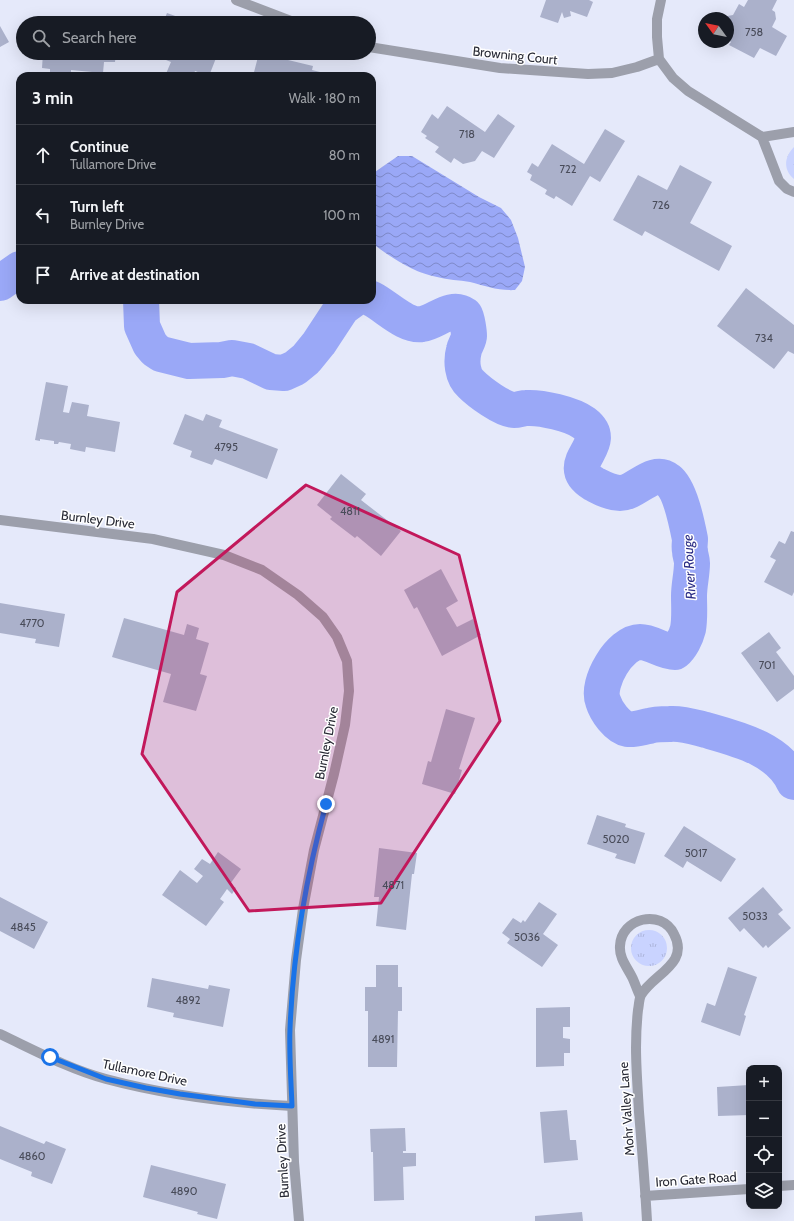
<!DOCTYPE html>
<meta charset="utf-8">
<style>
:root{--surface:#171b24;--page:#242831;--text:#f1f3f6;--muted:#9ea1a6;--line:#363941}
body{margin:0;font-family:Cabin,sans-serif;background:var(--page);color:var(--text)}
.controls{position:absolute;right:12px;bottom:12px;display:grid;overflow:hidden;border-radius:8px;box-shadow:0 4px 16px #0002}
.controls button{width:36px;height:36px;display:grid;place-items:center;padding:0;border:0;border-bottom:1px solid var(--line);background:var(--surface);color:var(--text);font:20px sans-serif}
.compass{position:absolute;left:698px;top:12px;width:36px;height:36px;border-radius:50%;background:var(--surface);box-shadow:0 4px 16px #0002;rotate:303deg}
.stop{position:absolute;width:12px;height:12px;margin:-9px;border:3px solid #1a73e8;border-radius:50%;background:#fff}
.stop.end{background:#1a73e8;border-color:#fff;box-shadow:0 1px 4px #0008}
.list{margin:0;padding:0;list-style:none}
h2{display:flex;justify-content:space-between;align-items:center;height:52px;margin:0;padding:0 16px;font-size:17px}
h2 small{font-size:13px;font-weight:400;color:var(--muted)}
.list li{display:grid;grid-template-columns:26px 1fr auto;gap:12px;align-items:center;box-sizing:border-box;height:60px;padding:0 16px;border-top:1px solid var(--line)}
.list b{display:block;font-size:15px;white-space:nowrap}
.list p{margin:0;font-size:13px;white-space:nowrap;color:var(--muted)}
.list em{font-size:13px;font-style:normal;color:var(--muted)}
.icon{flex:none;width:22px;height:22px;fill:none;stroke:currentColor;stroke-width:2;stroke-linecap:round;stroke-linejoin:round}
.map{position:relative;flex:none;width:794px;height:1221px;overflow:hidden}
.search{position:absolute;background:var(--surface);box-shadow:0 4px 16px #0002;left:16px;top:16px;width:360px;height:44px;display:flex;align-items:center;gap:10px;box-sizing:border-box;padding:0 14px;border-radius:22px;color:var(--muted);font-size:15px}
.panel{position:absolute;background:var(--surface);box-shadow:0 4px 16px #0002;left:16px;top:72px;width:360px;height:232px;border-radius:12px}
.map>svg:first-child{display:block}
.grass{fill:url(#grass-tufts)}
.water{fill:url(#water-waves)}
.lines{fill:none;stroke-linecap:round;stroke-linejoin:round}
.river{stroke:#9aa8f7;stroke-width:36}
.building{fill:#abb1cb}
.street{stroke:#9c9fab;stroke-width:10}
.route{stroke:#1a73e8;stroke-width:5}
.marked{fill:#c2185b;fill-opacity:0.2;stroke:#c2185b;stroke-width:3;stroke-linejoin:round}
.labels{text-anchor:middle;stroke-width:3;stroke-linejoin:round;paint-order:stroke}
.number-label{font-size:11px;fill:#494c5a}
.street-label{font-size:13px;fill:#282a35;stroke:#fff}
.water-label{font-size:14px;font-style:italic;fill:#2b2d85;stroke:#fff}
</style>
<div class="map">
<svg width="794" height="1221" viewBox="0 0 794 1221">
<defs>
<pattern id="grass-tufts" width="24" height="20" patternUnits="userSpaceOnUse"><rect width="24" height="20" fill="#c9d3ff"/><path d="M3 7l-1-3M5 7V3M7 7l1-3M15 17l-1-3M17 17v-4M19 17l1-3" fill="none" stroke="#adb5db"/></pattern>
<pattern id="water-waves" width="16" height="10" patternUnits="userSpaceOnUse"><rect width="16" height="10" fill="#9aa8f7"/><path d="M0 5q4-4 8 0t8 0" fill="none" stroke="#7e89c9"/></pattern>
</defs>
<rect width="100%" height="100%" fill="#e5e9fa"/>
<path class="grass" d="M794 147V179C783 170 784 157 794 147Z
M631 948a18 18 0 1 1 36 0a18 18 0 1 1-36 0Z"/>
<path class="water" d="M398 156H412L479 197 501 208 511 220 518 238 525 267 522 281 515 290C499 291 485 286 470 282 459 280 448 280 437 277 414 273 390 257 372 243V174Z"/>
<g class="lines">
<path class="river" d="M0 283 20 269
M372 299C386 306 406 327 422 324 436 322 451 305 465 315 467 318 469 332 469 336 469 340 465 345 464 350 461 361 462 376 471 384 479 392 503 410 514 410 518 410 523 408 526 408 541 407 572 414 584 423 613 445 559 463 594 484 602 488 611 493 620 493 636 493 653 468 668 480 680 489 687 524 690 539 690 543 689 547 690 551 690 555 692 559 692 563 692 574 689 585 689 596 689 607 690 618 688 629 686 637 681 647 675 652 663 652 652 642 640 642 620 642 596 683 603 701 606 711 617 727 628 729 634 730 643 727 649 726 655 724 663 724 670 724 682 723 694 727 706 730 738 739 779 749 794 782
M141 300 142 326 150 344 155 350 161 354 189 361 222 360 232 358 248 361 271 372 284 373 295 368 306 359 319 343 342 308 353 300"/>
</g>
<path class="building" d="M546 0H589L593 2 587 17 570 11 571 16 564 18 562 12 558 23 540 17Z
M748 0H777L772 10 775 12 776 19 772 27 787 36 776 56 760 48 754 58 729 45 731 42 728 40V18L722 17 733 15 739 4 744 7Z
M167 13 189 21 188 23H163Z
M0 26 9 42 0 47Z
M43 53H116L115 62H104L103 73 71 70V76H50V69L42 68Z
M152 53H218L209 76 195 71 193 76H165L171 62 151 54Z
M259 53 313 66 312 70 328 74V76H253Z
M447 106 485 132 498 114 515 126 494 158 482 151 475 161 463 164 454 158 451 163 435 152 439 147 425 138 427 136 421 132 432 114 438 119Z
M605 129 625 141 600 182 590 176 572 206 556 196 554 199 545 194 547 190 530 180 532 175 527 172 532 163 538 167 552 144 584 164Z
M680 165 712 182 690 223 732 246 719 271 645 231 642 236 613 220 638 175 667 190Z
M746 288 794 325V354L788 351 774 369 717 326Z
M46 382 68 386 63 412 69 413 72 402 89 405 87 416 120 422 115 452 86 447 85 452 70 449 71 444 59 442 58 444H54V441L40 439V441L35 440Z
M185 414 203 421 206 414 222 420 219 427 278 449 267 479 215 459 212 465 190 457 192 451 173 444Z
M341 474 366 494 361 500 401 531 381 556 357 536 355 538 330 519 332 517 317 505Z
M791 531 794 532V592L792 596 764 582 776 560 770 557 779 541 785 544Z
M441 569 458 601 446 608 457 627 473 619 481 635 442 656 417 607 414 609 404 590Z
M0 603 65 614 59 647 35 643 36 639 0 633Z
M124 618 184 635 187 624 199 628 196 639 209 643 200 674 207 676 196 711 163 702 171 674 112 657Z
M769 632 781 648 776 652 794 676V689L777 702 741 653Z
M446 709 475 718 459 769 462 770 455 794 422 784 428 761 431 762Z
M597 815 626 824 625 827 645 833 635 864 615 858 617 854 587 844Z
M684 826 736 859 721 882 687 861 683 868 664 856Z
M379 848 417 853 414 874H412L406 930 376 926 379 897H374Z
M218 852 241 869 230 884 236 888 232 894 227 889 225 892 220 899 224 902 206 926 162 895 180 870 197 883 203 876 194 869 202 859 210 864Z
M763 887 783 910 778 914 791 928 768 948 766 945 763 948 744 928 740 932 728 918Z
M0 897 48 922 34 949 0 931Z
M539 902 557 914 543 934 558 945 542 967 507 943 510 939 502 933 513 918 521 923 523 920 525 922Z
M376 965H398V987H402V1011H398L397 1067H368V1011H365V987H376Z
M728 967 757 977 744 1015 746 1016 740 1036 701 1022 707 1003 715 1006Z
M152 978 208 989 209 985 230 989 223 1027 173 1017 174 1013 147 1007Z
M570 1007V1027H563V1038L570 1039V1053H564V1066L536 1067V1008Z
M749 1085V1115L718 1116 717 1087Z
M567 1110 570 1140H576L578 1160 544 1163 540 1112Z
M0 1126 44 1144 46 1141 66 1149 52 1184 31 1176 32 1172 0 1159Z
M405 1128 406 1151H403V1153H416V1166L403 1167 404 1200 374 1201 373 1152H371L370 1129Z
M151 1165 226 1184 217 1219 197 1214 198 1212 143 1197Z
M582 1212 583 1221H535V1216Z"/>
<g class="lines">
<path class="street" d="M236 0 296 23
M661 0 657 19V37L659 59 673 78 688 91 762 137 779 181 787 189 794 192
M369 47 500 68 588 74 612 73 637 67 659 59
M762 137 794 132
M0 520 153 539 224 555 262 570 298 595 323 617 337 637 347 661 349 691 345 725 334 774 314 850 303 909 296 960 290 1030 294 1162 299 1221
M640 996C637 990 635 983 632 977 627 967 619 958 620 946 621 918 661 908 674 934 690 964 653 974 641 995 639 999 639 1005 638 1010 634 1045 637 1077 639 1112 642 1148 645 1185 647 1221
M0 1034C34 1050 69 1069 106 1079 166 1095 230 1103 292 1106
M779 1186 794 1185
M645 1196 749 1189"/>
</g>
<g class="lines">
<path class="route" d="M50 1057 106 1079 146 1088 180 1094 255 1104 292 1106C291 1080 289 1055 290 1029 293 953 306 877 326 804"/>
</g>
<path class="marked" d="M306 485 459 555 500 721 381 903 249 911 142 754 177 592Z"/>
<g class="labels">
<g class="number-label">
<text x="754" y="36">758</text>
<text x="467" y="138">718</text>
<text x="568" y="173">722</text>
<text x="661" y="209">726</text>
<text x="764" y="342">734</text>
<text x="226" y="451">4795</text>
<text x="350" y="515">4811</text>
<text x="32" y="627">4770</text>
<text x="767" y="669">701</text>
<text x="616" y="843">5020</text>
<text x="696" y="857">5017</text>
<text x="393" y="889">4871</text>
<text x="755" y="920">5033</text>
<text x="23" y="931">4845</text>
<text x="527" y="941">5036</text>
<text x="188" y="1004">4892</text>
<text x="383" y="1043">4891</text>
<text x="32" y="1160">4860</text>
<text x="184" y="1195">4890</text>
</g>
<g class="street-label">
<text transform="translate(515 55) rotate(6)" y="5">Browning Court</text>
<text transform="translate(98 519) rotate(7)" y="5">Burnley Drive</text>
<text transform="translate(326 743) rotate(-79)" y="5">Burnley Drive</text>
<text transform="translate(145 1072) rotate(12)" y="5">Tullamore Drive</text>
<text transform="translate(626 1109) rotate(-94)" y="5">Mohr Valley Lane</text>
<text transform="translate(282 1161) rotate(-93)" y="5">Burnley Drive</text>
<text transform="translate(696 1179) rotate(-4)" y="5">Iron Gate Road</text>
</g>
<g class="water-label">
<text transform="translate(689 567) rotate(-93)" y="5">River Rouge</text>
</g>
</g>
</svg>
<div class="controls">
<button>+</button>
<button>−</button>
<button><svg class="icon" aria-label="locate" viewBox="0 0 24 24"><circle cx="12" cy="12" r="6"/><path d="M12 2v4M12 18v4M2 12h4M18 12h4"/></svg></button>
<button><svg class="icon" aria-label="layers" viewBox="0 0 24 24"><path d="M12 4l9 5-9 5-9-5zM3 14l9 5 9-5"/></svg></button>
</div>
<svg class="compass" viewBox="-18 -18 36 36"><path d="M0-13l5 13h-10z" fill="#e53935"/><path d="M0 13l5-13h-10z" fill="#9ea1a6"/></svg>
<div class="stop" style="left:50px;top:1057px"></div>
<div class="stop end" style="left:326px;top:804px"></div>
<div class="search"><svg class="icon" aria-label="search" viewBox="0 0 24 24"><circle cx="10" cy="10" r="6"/><path d="M15 15l6 6"/></svg>Search here</div>
<section class="panel">
<h2>3 min<small>Walk · 180 m</small></h2>
<ul class="list">
<li><svg class="icon" aria-label="ahead" viewBox="0 0 24 24"><path d="M12 20V5M6 11l6-6 6 6"/></svg><div><b>Continue</b><p>Tullamore Drive</p></div><em>80 m</em></li>
<li><svg class="icon" aria-label="left" viewBox="0 0 24 24"><path d="M17 20v-9H6M10 6l-5 5 5 5"/></svg><div><b>Turn left</b><p>Burnley Drive</p></div><em>100 m</em></li>
<li><svg class="icon" aria-label="arrive" viewBox="0 0 24 24"><path d="M6 21V4h12l-3 4 3 4H6"/></svg><div><b>Arrive at destination</b></div></li>
</ul>
</section>
</div>
